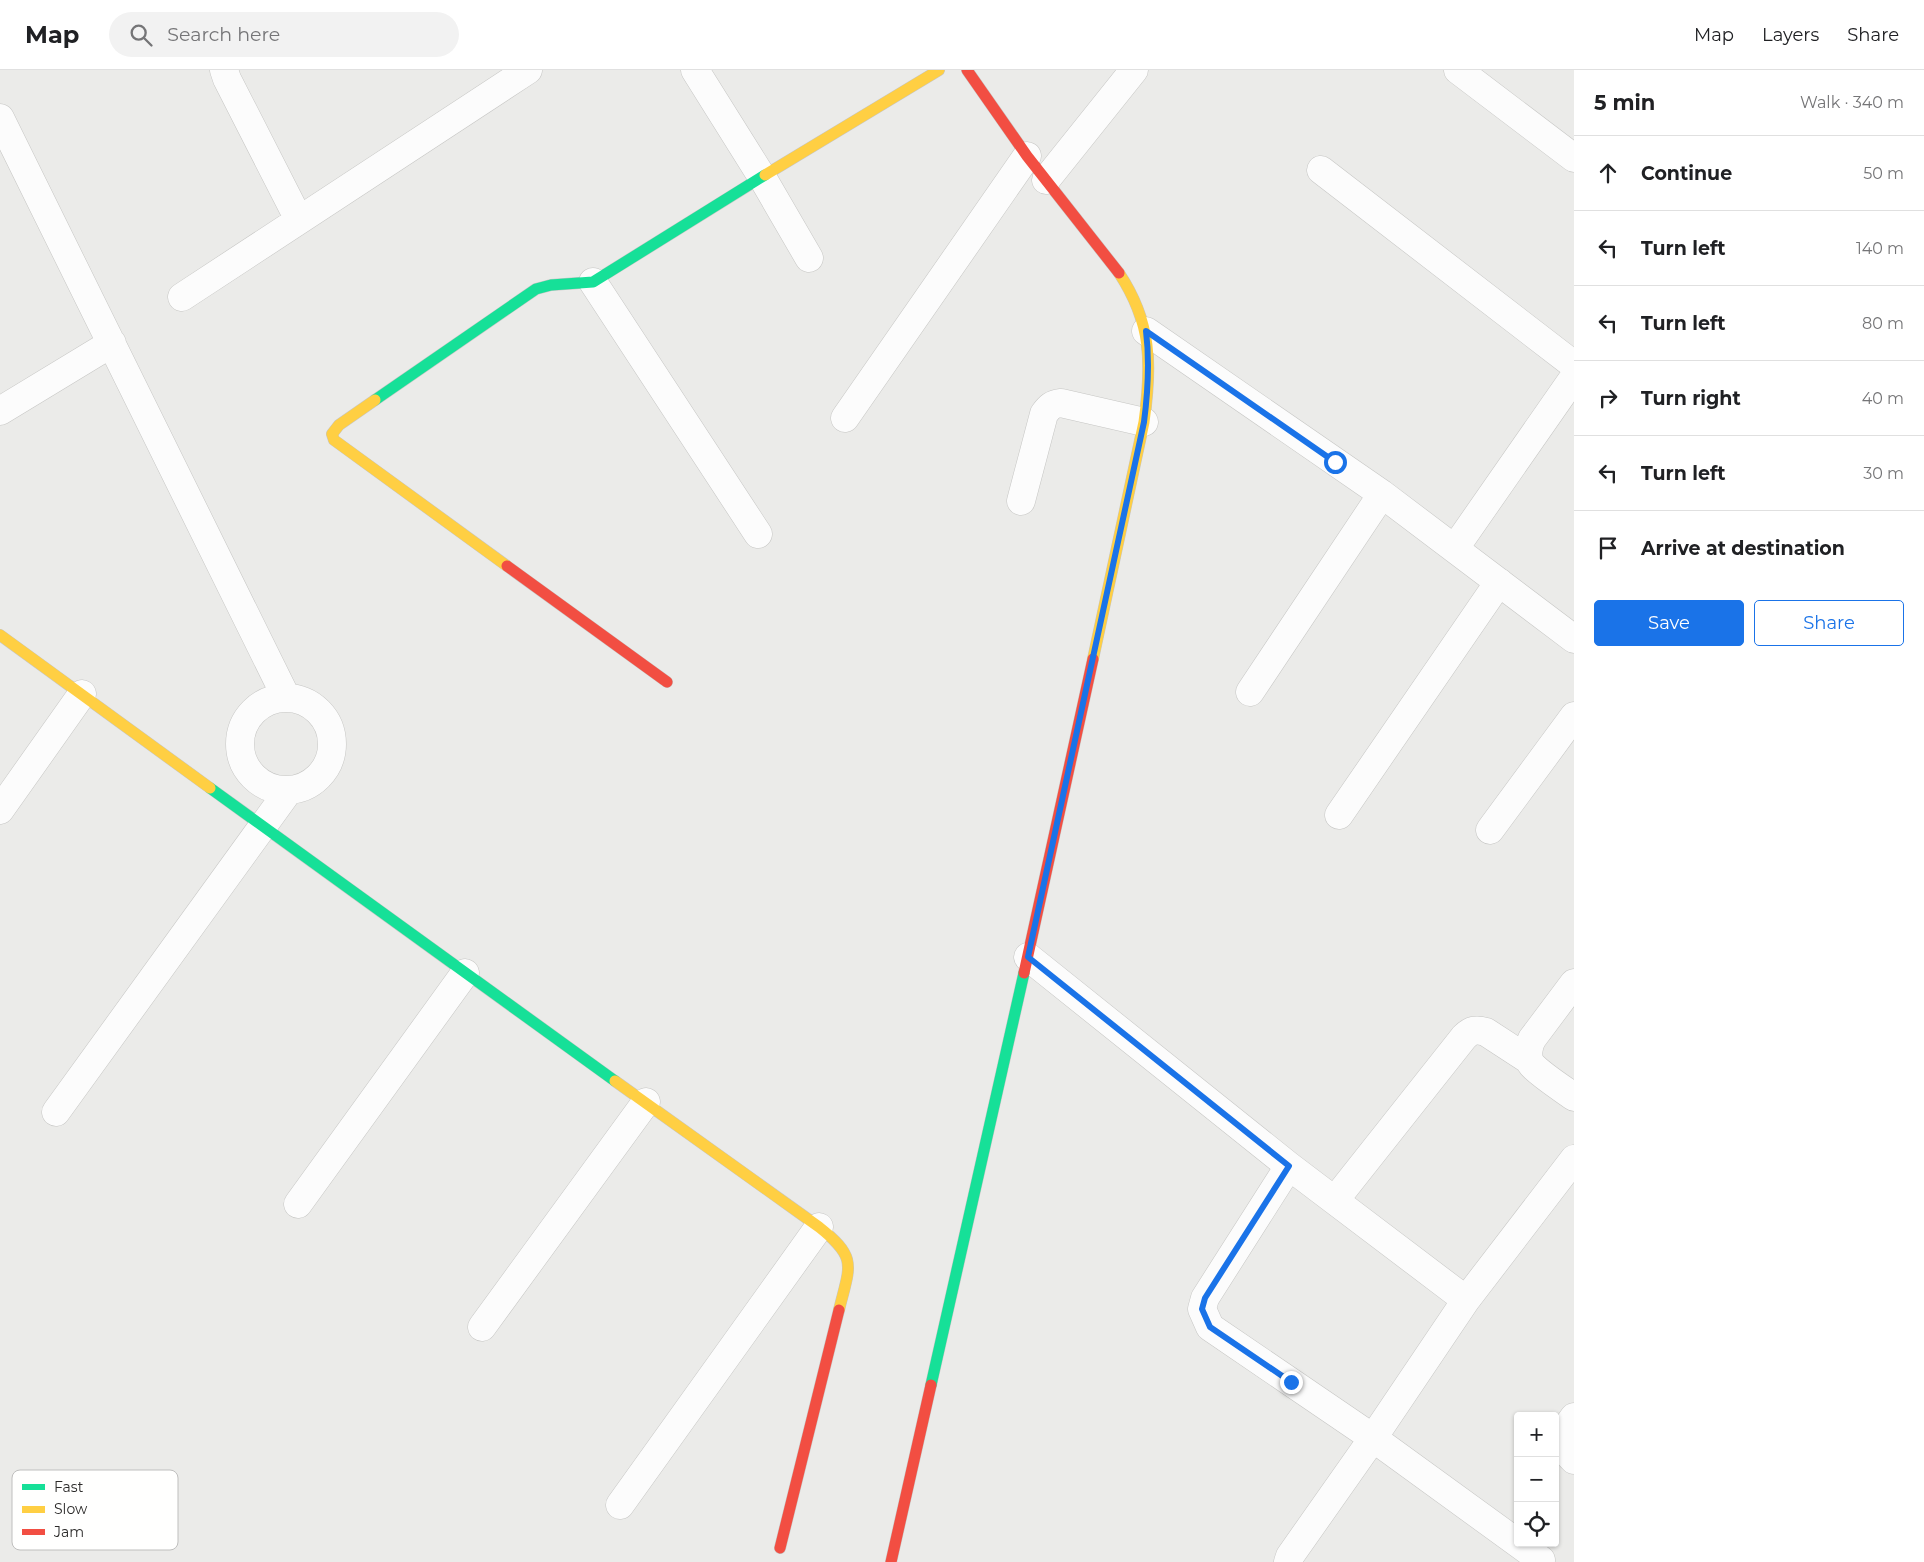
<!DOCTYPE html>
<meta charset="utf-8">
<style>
:root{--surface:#fff;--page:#f2f2f2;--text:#202124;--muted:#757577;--line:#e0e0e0;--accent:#1a73e8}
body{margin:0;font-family:Montserrat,sans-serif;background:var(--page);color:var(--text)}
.controls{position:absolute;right:15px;bottom:15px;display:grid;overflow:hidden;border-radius:5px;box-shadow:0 1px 4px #0004}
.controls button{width:45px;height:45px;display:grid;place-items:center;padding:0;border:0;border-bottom:1px solid var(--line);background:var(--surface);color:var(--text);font:25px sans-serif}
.stop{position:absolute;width:15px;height:15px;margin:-11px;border:4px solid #1a73e8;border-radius:50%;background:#fff}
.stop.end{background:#1a73e8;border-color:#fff;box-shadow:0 1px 5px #0008}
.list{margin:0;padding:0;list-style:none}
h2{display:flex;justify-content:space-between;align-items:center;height:65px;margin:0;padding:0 20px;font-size:21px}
h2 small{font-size:16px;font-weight:400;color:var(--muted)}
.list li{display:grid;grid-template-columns:32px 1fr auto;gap:15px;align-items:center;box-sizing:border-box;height:75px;padding:0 20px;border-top:1px solid var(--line)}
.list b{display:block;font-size:19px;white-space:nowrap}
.list em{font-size:16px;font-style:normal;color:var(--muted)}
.actions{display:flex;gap:10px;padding:15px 20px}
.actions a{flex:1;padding:11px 0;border:1px solid var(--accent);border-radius:5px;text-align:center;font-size:18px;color:var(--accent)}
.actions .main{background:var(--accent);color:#fff}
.icon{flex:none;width:28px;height:28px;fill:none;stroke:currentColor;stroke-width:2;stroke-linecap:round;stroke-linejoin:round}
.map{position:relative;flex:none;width:1574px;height:1492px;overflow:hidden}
header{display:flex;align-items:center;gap:30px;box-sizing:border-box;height:70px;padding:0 25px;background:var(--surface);border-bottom:1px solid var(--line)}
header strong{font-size:24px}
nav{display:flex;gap:28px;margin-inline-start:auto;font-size:18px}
.search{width:350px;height:45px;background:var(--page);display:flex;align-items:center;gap:12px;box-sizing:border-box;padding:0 18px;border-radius:28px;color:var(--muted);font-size:19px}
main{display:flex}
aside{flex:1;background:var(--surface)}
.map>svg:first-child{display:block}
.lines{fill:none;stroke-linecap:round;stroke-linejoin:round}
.street-casing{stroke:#c6c6c4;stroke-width:29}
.fast-casing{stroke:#c6c6c4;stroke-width:12}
.slow-casing{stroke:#c6c6c4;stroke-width:12}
.jam-casing{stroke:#c6c6c4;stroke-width:12}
.street{stroke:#fcfcfc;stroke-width:28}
.fast{stroke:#16e098;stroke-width:11}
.slow{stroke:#ffcf43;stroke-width:11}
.jam{stroke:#f24e42;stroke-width:11}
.route{stroke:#1a73e8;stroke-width:6}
.key{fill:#fffffe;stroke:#bfbfbe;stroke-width:1}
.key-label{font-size:14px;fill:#2b2a29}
</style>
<header>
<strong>Map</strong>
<div class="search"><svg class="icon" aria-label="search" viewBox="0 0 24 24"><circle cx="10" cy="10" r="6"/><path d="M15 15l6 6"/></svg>Search here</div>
<nav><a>Map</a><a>Layers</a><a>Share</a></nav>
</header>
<main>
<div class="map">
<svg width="1574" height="1492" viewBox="0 0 1574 1492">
<rect width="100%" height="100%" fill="#ebebe9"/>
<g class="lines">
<g class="street-casing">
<path id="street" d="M224 0 227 9 299 150
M695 0 762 107 809 188
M1458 0 1574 88
M0 48 286 627
M1321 100 1574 295
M1046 110 1134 0
M593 212 758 464
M182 227 528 0
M1146 261 1382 424 1574 569
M0 341 112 273
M845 348 1027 86
M1021 431 1044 344C1049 337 1052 334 1061 333L1144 352
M1455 478 1574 307
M1250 622 1382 424
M240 674a46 46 0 1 1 92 0a46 46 0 1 1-92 0Z
M0 740 82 624
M1339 745 1499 512
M1490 760 1574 646
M1028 887 1289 1096 1466 1230
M1574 913 1532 969C1528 977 1526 988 1532 995 1541 1005 1563 1019 1574 1027
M56 1042 289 720
M1289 1096 1205 1228 1202 1239 1210 1257 1373 1368 1541 1490
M1335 1130 1464 967C1471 960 1476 959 1486 962L1529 990
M298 1134 465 903
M482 1257 646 1032
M1574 1347C1561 1365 1556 1373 1574 1390
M620 1435 819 1157
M1288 1492 1290 1486 1373 1368 1466 1230 1574 1089"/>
</g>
<g class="fast-casing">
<path id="fast" d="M375 330 536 219 551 215 593 212 765 105
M210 718 615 1011
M931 1315 1024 903"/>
</g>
<g class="slow-casing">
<path id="slow" d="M765 105 939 0
M375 330 339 355 332 364 334 370 507 496
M0 565 210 718
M1093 589 1144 352C1152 294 1152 253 1119 203
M615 1011 819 1157C858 1188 850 1195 839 1240"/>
</g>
<g class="jam-casing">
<path id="jam" d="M967 0 1027 86 1119 203
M507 496 667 612
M1024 903 1093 589
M780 1478 839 1240
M891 1492 931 1315"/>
</g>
<use href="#street" class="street"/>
<use href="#fast" class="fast"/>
<use href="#slow" class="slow"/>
<use href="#jam" class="jam"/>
</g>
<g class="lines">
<path class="route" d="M1291 1312 1210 1257 1202 1239 1205 1228 1289 1096 1028 887 1144 352C1148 321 1150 293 1146 261L1335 392"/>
</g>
<rect x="12" y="1400" width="166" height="80" rx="8" class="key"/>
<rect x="22" y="1414" width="23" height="6" fill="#16e098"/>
<rect x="22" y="1436" width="23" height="7" fill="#ffcf43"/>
<rect x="22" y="1459" width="23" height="6" fill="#f24e42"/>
<g class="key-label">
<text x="54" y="1422">Fast</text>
<text x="54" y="1444">Slow</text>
<text x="54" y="1467">Jam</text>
</g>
</svg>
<div class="controls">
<button>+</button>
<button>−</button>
<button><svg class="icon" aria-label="locate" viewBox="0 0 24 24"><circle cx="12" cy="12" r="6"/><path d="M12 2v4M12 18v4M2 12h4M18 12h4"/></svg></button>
</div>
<div class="stop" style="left:1335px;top:392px"></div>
<div class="stop end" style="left:1291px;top:1312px"></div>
</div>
<aside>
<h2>5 min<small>Walk · 340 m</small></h2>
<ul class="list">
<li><svg class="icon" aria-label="ahead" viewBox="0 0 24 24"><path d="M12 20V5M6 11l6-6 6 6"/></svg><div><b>Continue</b></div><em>50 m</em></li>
<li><svg class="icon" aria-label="left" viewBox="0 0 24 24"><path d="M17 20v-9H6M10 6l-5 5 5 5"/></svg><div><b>Turn left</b></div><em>140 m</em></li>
<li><svg class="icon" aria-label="left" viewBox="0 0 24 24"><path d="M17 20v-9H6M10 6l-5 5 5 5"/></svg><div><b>Turn left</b></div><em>80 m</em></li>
<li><svg class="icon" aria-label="right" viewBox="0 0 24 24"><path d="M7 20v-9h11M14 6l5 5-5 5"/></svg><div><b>Turn right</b></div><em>40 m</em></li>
<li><svg class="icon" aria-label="left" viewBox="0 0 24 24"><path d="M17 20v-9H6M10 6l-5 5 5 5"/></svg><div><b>Turn left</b></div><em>30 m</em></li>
<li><svg class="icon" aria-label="arrive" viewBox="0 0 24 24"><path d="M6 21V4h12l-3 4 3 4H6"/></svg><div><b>Arrive at destination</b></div></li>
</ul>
<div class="actions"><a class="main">Save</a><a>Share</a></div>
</aside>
</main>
